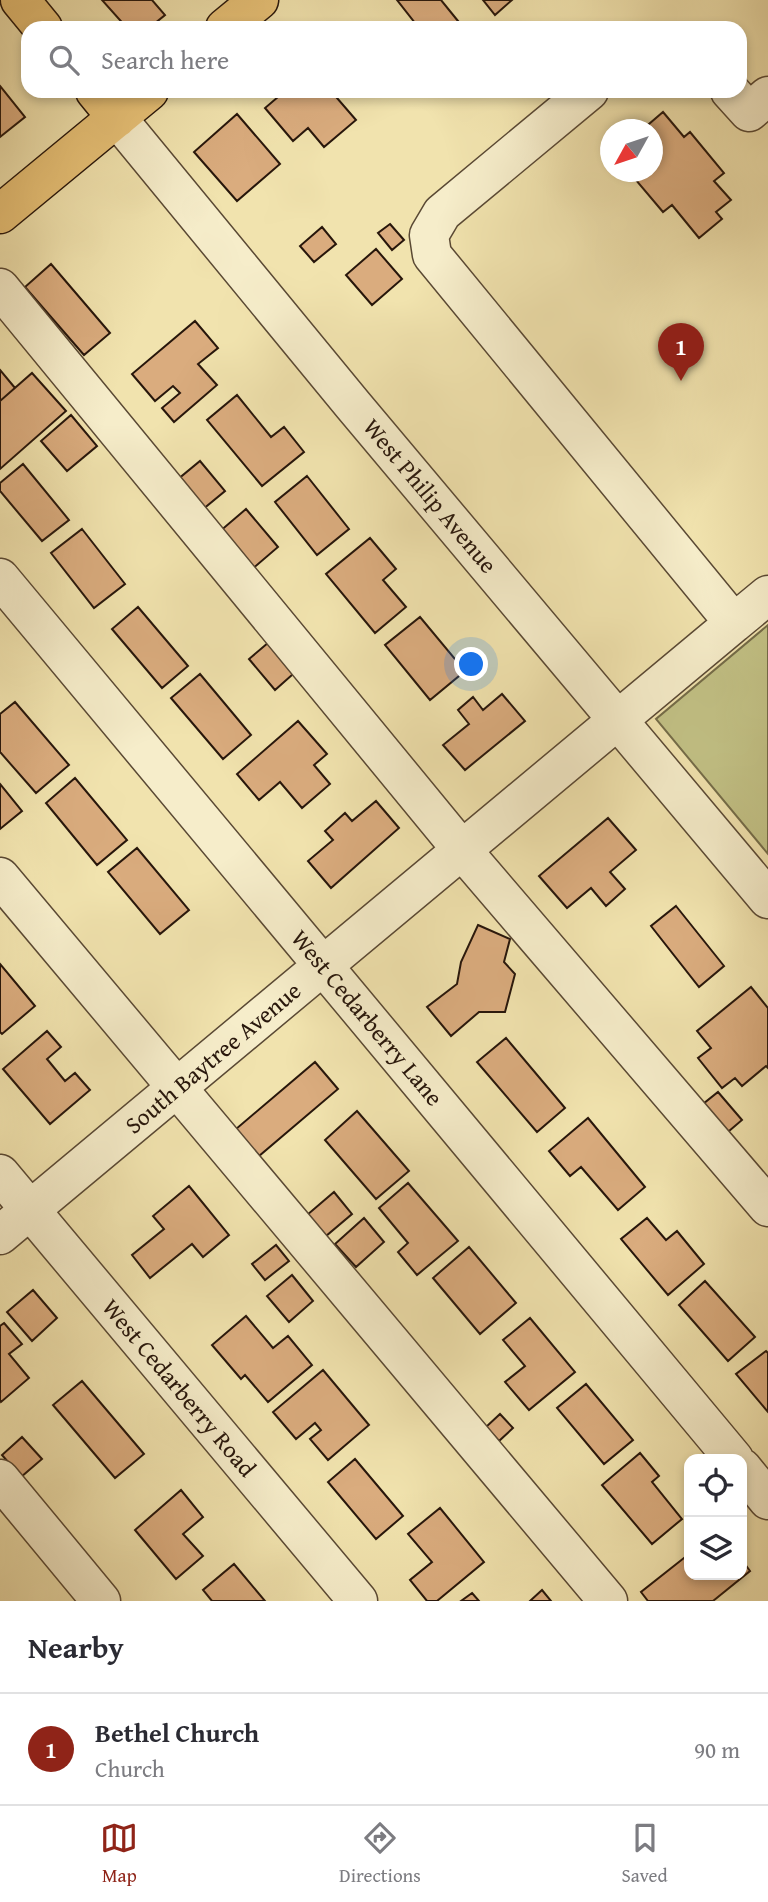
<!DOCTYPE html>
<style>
:root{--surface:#fff;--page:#f7f7f7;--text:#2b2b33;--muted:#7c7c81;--line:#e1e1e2;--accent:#8f2418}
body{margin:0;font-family:"Gentium Book Plus",serif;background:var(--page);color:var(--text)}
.controls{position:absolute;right:21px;bottom:21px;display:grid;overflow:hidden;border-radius:14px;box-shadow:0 4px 10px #0003}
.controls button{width:63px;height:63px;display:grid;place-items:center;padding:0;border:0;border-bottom:2px solid var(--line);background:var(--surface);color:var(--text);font:35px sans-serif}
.compass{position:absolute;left:600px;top:119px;width:63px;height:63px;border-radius:50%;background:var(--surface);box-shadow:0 4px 10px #0003;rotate:230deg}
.you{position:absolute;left:472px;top:665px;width:24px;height:24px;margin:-18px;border:5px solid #fff;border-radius:50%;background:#1a73e8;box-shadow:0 0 0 10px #1a73e833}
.badge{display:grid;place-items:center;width:46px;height:46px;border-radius:50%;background:var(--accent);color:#fff;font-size:23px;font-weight:700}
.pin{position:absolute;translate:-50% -58px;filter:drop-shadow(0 2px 4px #0008)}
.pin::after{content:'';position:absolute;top:37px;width:24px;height:21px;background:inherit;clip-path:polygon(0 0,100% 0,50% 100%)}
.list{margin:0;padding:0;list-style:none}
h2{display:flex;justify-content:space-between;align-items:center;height:91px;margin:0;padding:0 28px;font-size:30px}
h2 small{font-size:23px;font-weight:400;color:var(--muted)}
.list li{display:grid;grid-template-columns:46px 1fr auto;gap:21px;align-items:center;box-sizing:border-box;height:112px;padding:0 28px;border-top:2px solid var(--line)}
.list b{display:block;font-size:26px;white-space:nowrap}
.list p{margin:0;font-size:23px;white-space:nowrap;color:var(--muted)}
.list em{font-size:23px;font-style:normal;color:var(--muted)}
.icon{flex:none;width:38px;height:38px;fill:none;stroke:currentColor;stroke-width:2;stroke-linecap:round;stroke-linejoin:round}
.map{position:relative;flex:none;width:768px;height:1601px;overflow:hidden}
.search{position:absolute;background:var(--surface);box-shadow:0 4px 10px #0003;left:21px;right:21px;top:21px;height:77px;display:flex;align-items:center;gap:18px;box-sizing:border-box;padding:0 24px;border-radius:21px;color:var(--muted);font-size:26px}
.sheet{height:203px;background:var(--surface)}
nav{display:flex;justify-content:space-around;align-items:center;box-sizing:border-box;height:98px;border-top:2px solid var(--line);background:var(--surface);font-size:19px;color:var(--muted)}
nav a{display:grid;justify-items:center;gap:4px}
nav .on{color:var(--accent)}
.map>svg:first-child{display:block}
.green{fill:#c2c185;stroke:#746c48;stroke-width:2}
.building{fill:#daac7e;stroke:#27160b;stroke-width:2}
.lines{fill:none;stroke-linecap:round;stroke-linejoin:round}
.minor-casing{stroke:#5a4934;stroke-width:41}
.major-casing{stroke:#27160b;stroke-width:41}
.minor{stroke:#f6edca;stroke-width:38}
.major{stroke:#e8c277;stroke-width:38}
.labels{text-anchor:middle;stroke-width:6;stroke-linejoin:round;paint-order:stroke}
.street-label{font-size:24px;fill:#27160b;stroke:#f6edca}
</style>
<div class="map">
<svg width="768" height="1601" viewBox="0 0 768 1601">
<rect width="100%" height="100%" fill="#f1e3ae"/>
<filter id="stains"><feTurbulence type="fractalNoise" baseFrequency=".00286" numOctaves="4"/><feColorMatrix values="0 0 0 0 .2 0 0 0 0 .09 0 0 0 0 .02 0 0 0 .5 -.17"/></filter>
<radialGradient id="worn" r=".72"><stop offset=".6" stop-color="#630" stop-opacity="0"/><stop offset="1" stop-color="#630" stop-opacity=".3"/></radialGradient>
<path class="green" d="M768 625V854L656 719Z"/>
<path class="building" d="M102 0H152L165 15 149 28H127Z
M397 0H441L458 21 450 28H419Z
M483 0H512L495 15Z
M0 86 25 117 0 137Z
M285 91H331L356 120 324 147 308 128 293 141 265 108Z
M663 112 684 137 690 132 724 173 714 181 731 200 716 212 722 219 699 238 672 205 663 212 635 179 644 172H652V130H642Z
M237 114 280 164 237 201 194 152Z
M390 224 404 240 392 250 378 233Z
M322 227 336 244 314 262 300 246Z
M376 249 402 279 372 305 346 275Z
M51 264 110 333 84 355 25 287Z
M195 321 218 348 198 364 217 385 174 422 162 408 180 393 173 386 155 401 132 374Z
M0 370 15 388 0 401Z
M32 373 66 411 0 469V401Z
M237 395 271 437 284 427 304 452 262 486 207 420Z
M71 415 97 446 67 471 41 441Z
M200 461 225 491 202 510 177 480Z
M23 464 69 520 42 541 0 491V483Z
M307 476 349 529 317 555 275 502Z
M246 509 278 547 251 570 219 532Z
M82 529 125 584 94 608 51 553Z
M370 538 396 569 383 580 406 607 375 633 326 574Z
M138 607 188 666 162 688 112 629Z
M420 617 465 671 430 700 385 645Z
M275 637 301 667 275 690 249 659Z
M200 674 251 735 223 759 171 698Z
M502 694 525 721 465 770 443 745 469 724 458 710 473 697 483 710Z
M15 702 69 765 36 793 0 752V714Z
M298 721 327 754 314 765 330 784 302 808 280 782 259 800 237 774Z
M75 778 127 840 97 865 46 803Z
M0 784 22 811 0 829Z
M376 801 399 828 331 888 308 861 333 840 325 831 345 813 352 821Z
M608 818 636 850 610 872 625 889 606 906 591 888 567 908 539 876Z
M137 848 189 910 160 934 108 872Z
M676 906 724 966 699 987 651 926Z
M478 925 510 939 504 962 515 974 505 1012H479L451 1036 427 1007 457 984 461 962Z
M0 964 35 1006 2 1034 0 1032Z
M751 987 768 1008V1068L766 1066 742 1086 735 1078 722 1088 698 1058 711 1048 697 1031Z
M47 1031 61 1047 47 1059 65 1081 75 1073 90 1090 50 1124 3 1069Z
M506 1038 565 1108 537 1132 477 1062Z
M315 1062 338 1089 259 1156 236 1129Z
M718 1092 742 1120 722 1137 698 1108Z
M357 1111 409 1171 376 1199 325 1140Z
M588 1118 645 1187 618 1210 581 1167 570 1176 549 1151Z
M408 1183 458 1241 417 1275 398 1252 408 1243 379 1208Z
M189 1186 229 1235 203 1257 192 1244 150 1278 132 1255 164 1229 153 1216Z
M334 1192 352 1214 326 1236 307 1215Z
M364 1218 384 1242 356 1267 335 1244Z
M647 1218 666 1240 677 1231 704 1264 668 1295 621 1239Z
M276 1245 289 1261 265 1280 252 1264Z
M469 1247 516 1303 480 1334 433 1278Z
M292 1275 313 1301 289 1322 267 1296Z
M705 1281 755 1337 728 1361 679 1305Z
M33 1290 57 1318 32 1341 7 1312Z
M246 1316 273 1348 288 1336 312 1365 268 1402 245 1375 241 1379 212 1345Z
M530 1318 575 1372 529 1410 505 1382 525 1366 503 1340Z
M4 1323 22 1344 9 1354 29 1378 1 1402 0 1400V1326Z
M766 1351 768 1353V1412L736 1374Z
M323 1370 369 1425 328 1460 310 1439 321 1430 315 1423 296 1439 273 1412Z
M82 1381 144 1454 115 1478 53 1405Z
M586 1384 633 1440 604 1464 557 1408Z
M500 1414 513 1428 499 1441 486 1427Z
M22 1437 42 1459 21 1477 2 1455Z
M640 1453 659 1476 652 1482 682 1519 652 1544 602 1485Z
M355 1459 403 1516 376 1539 328 1482Z
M181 1490 203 1517 183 1534 203 1556 176 1579 135 1530Z
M440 1508 484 1562 437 1601H427L410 1580 432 1562 408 1534Z
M689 1554V1575H742V1560L750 1571 713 1601H648L641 1592Z
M234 1564 265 1601H212L203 1590Z
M542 1590 551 1601H530Z
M472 1593 479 1601H461Z"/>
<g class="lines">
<g class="minor-casing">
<path id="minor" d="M730 91 749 112 768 96
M117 118 353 405 768 899
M0 288 462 850 768 1207
M0 578 734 1459
M734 623 768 595
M0 877 608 1601
M0 1174 358 1601
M0 1235 734 623 432 255 429 235 442 213 589 91
M742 1468 768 1500
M0 1479 101 1601"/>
</g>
<g class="major-casing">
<path id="major" d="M20 0 43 28
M225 28 259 0
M95 91 117 118
M0 214 149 91"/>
</g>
<use href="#minor" class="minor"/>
<use href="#major" class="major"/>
</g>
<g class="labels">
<g class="street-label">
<text transform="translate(430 496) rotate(50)" y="8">West Philip Avenue</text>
<text transform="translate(367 1018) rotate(50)" y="8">West Cedarberry Lane</text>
<text transform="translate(213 1058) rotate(-40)" y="8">South Baytree Avenue</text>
<text transform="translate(179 1388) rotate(50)" y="8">West Cedarberry Road</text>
</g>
</g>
<rect width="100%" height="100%" filter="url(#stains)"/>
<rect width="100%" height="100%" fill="url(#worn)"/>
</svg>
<div class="controls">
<button><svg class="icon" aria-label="locate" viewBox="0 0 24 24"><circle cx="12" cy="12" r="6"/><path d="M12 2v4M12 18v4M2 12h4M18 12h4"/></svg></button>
<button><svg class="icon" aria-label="layers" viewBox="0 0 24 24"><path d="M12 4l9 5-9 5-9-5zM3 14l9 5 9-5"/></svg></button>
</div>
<svg class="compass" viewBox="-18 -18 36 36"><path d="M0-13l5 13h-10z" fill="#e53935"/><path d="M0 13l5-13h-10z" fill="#7c7c81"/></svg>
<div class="you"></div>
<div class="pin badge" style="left:681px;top:381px">1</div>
<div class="search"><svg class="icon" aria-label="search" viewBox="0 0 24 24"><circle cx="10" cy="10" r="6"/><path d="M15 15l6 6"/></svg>Search here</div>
</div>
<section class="sheet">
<h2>Nearby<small></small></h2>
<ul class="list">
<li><span class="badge">1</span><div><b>Bethel Church</b><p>Church</p></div><em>90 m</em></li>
</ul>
</section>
<nav>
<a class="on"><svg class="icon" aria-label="map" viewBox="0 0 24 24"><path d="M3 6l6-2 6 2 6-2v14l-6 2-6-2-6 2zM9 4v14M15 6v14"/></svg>Map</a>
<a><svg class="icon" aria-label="directions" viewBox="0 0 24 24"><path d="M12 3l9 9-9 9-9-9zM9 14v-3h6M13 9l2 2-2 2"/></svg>Directions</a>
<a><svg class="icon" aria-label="saved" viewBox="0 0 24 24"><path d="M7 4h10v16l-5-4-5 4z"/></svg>Saved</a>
</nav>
